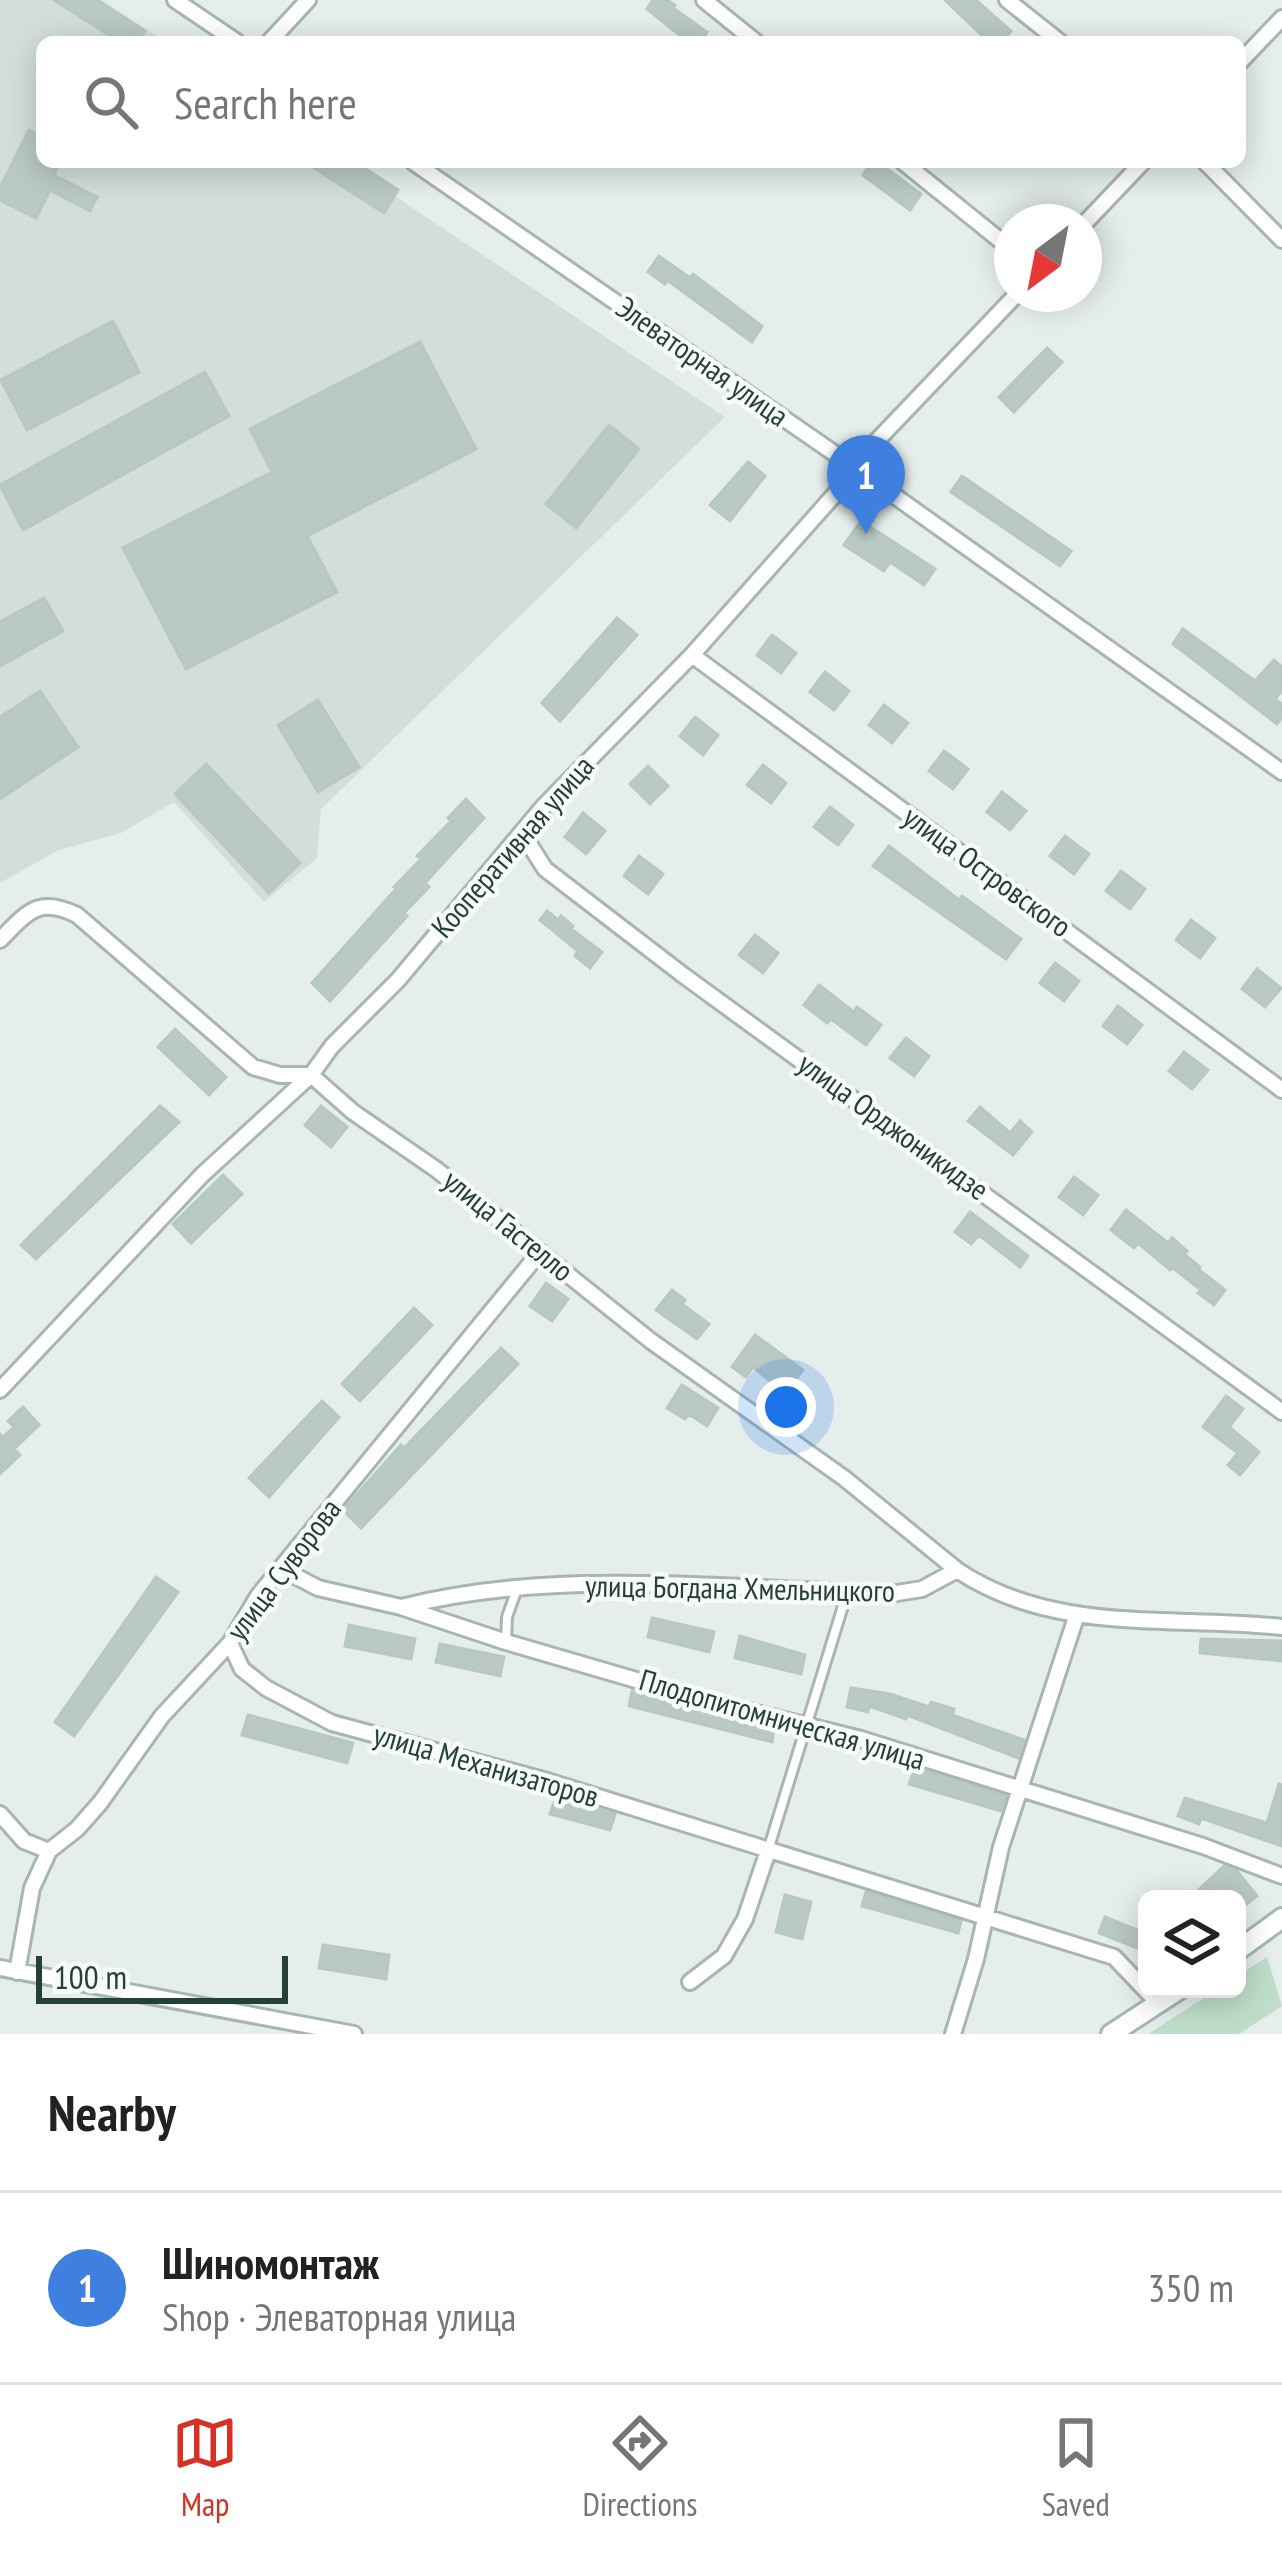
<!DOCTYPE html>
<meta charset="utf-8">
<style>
:root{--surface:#fff;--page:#f6f6f6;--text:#222;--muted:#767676;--line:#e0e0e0;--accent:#d93025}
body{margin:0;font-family:"PT Sans Narrow",sans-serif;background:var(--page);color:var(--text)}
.controls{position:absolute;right:36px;bottom:36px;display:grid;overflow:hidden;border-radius:18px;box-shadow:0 6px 30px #0003}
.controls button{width:108px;height:108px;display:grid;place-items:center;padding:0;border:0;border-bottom:3px solid var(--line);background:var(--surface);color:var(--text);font:60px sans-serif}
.compass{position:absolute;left:994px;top:204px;width:108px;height:108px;border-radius:50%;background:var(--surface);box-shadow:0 6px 30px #0003;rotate:212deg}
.scale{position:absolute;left:36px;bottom:30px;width:252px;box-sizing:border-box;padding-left:12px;border:6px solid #24403b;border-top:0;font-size:33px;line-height:42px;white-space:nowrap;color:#24403b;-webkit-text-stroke:9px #f6faf8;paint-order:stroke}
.you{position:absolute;left:786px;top:1407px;width:42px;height:42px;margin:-30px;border:9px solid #fff;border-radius:50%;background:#1a73e8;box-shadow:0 0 0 18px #1a73e833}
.badge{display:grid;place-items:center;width:78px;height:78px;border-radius:50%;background:var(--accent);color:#fff;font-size:39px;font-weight:700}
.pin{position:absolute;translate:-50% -99px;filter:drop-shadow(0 3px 6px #0008)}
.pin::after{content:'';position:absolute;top:63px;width:42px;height:36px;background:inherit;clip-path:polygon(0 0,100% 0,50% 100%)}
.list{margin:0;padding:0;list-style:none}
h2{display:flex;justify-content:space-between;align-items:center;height:156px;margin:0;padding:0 48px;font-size:51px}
h2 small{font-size:39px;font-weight:400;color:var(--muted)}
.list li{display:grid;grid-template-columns:78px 1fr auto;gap:36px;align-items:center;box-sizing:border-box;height:192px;padding:0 48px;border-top:3px solid var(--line)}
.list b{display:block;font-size:45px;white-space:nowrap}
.list p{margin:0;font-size:39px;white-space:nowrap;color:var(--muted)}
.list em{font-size:39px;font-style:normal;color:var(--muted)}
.icon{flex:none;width:66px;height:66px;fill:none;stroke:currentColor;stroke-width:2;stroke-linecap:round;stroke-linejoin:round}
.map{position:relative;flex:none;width:1282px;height:2034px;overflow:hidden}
.search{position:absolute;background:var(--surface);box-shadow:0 6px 30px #0003;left:36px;right:36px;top:36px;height:132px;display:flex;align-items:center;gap:30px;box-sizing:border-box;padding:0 42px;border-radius:18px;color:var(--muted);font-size:45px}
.sheet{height:348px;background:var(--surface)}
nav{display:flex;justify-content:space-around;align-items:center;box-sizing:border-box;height:168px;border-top:3px solid var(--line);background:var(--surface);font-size:33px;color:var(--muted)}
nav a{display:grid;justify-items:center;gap:6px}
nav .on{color:var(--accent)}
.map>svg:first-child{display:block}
.built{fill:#d3deda}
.green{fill:#bedeca}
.building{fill:#bac9c4;stroke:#b7c8c2;stroke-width:3}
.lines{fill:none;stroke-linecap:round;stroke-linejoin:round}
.service-casing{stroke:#a7b6b3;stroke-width:14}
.minor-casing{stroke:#a7b6b3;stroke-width:20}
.secondary-casing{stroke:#a3b9b4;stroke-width:24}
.service{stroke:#fff;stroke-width:8}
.minor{stroke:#fff;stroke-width:14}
.secondary{stroke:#fff;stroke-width:18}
.labels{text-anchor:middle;stroke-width:9;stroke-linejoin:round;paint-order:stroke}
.street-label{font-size:30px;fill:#24403b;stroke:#f6faf8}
</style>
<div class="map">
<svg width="1282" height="2034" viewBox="0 0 1282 2034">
<rect width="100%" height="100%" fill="#e5eeeb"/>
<path class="built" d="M0 0H102L165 42H42V162H344L725 417 321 809 317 858 264 902 174 802 121 833 59 850 0 883Z"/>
<path class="green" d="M1267 1957 1282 2006 1239 2034H1148L1218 1989H1237V1976Z"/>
<path class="building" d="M54 0H97L145 31 138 42H120Z
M653 0H667L675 5 673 8 707 32 700 42H688L647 9Z
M945 0H976L1011 31 1001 42H989Z
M29 130 42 137V162H60L54 175 97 197 90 211 50 190 36 218 0 200V188Z
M305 162H355L398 190 384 213Z
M871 162H878L921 194 910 210 863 175Z
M659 256 690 278 693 274 762 326 752 342 667 280 665 284 648 272Z
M113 321 139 372 27 430 1 380Z
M420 342 476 449 307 536 337 592 186 669 123 548 272 472 250 429Z
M1047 348 1062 362 1014 412 999 397Z
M205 372 229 416 23 530 0 485Z
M609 425 639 449 576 528 546 504Z
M748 462 765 476 730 521 710 505Z
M962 476 1071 551 1060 566 951 492Z
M861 521 935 569 924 585 890 562 884 571 844 545Z
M44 598 63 631 0 666V622Z
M617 618 637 635 560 721 542 703Z
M1183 629 1255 681 1274 660 1282 667V691L1275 699 1282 704V717L1277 724 1173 644Z
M772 635 796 653 781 673 757 655Z
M825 672 849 691 834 710 810 692Z
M40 691 78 747 0 799V717Z
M318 700 359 767 318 792 278 725Z
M884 705 908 723 892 743 869 725Z
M695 717 718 735 703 755 680 736Z
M944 751 968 769 953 789 929 771Z
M206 764 300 863 269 893 175 794Z
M763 765 786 783 771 803 747 785Z
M648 766 668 786 650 804 630 784Z
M1002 792 1026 811 1010 830 987 812Z
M466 799 484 818 425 883 429 887 404 913 407 916 330 1001 312 983 396 889 394 887 421 859 417 856 451 821 448 818Z
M830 807 853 825 838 845 814 827Z
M583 813 605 831 586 854 565 837Z
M1065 836 1089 854 1074 874 1050 856Z
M889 846 959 900 962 896 1021 939 1006 959 873 866Z
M639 856 663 874 648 894 624 876Z
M1121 871 1145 889 1130 909 1106 891Z
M547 911 558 920 561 916 573 926 571 929 602 952 590 968 575 956 578 951 540 920Z
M1191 920 1215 938 1200 958 1176 940Z
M755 935 778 953 763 973 739 955Z
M1055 963 1079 981 1064 1001 1040 983Z
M1257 969 1281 988 1265 1007 1242 989Z
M819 985 854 1012 857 1007 881 1025 866 1045 831 1019 827 1023 804 1005Z
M1118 1006 1142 1025 1127 1044 1103 1026Z
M175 1029 226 1077 209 1095 158 1047Z
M906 1038 929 1056 914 1076 890 1058Z
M1184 1052 1208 1070 1192 1089 1169 1071Z
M160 1106 179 1122 36 1259 21 1245Z
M321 1106 347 1127 331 1147 305 1125Z
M980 1107 1010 1133 1020 1121 1032 1132 1013 1155 968 1121Z
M223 1175 242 1194 191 1243 173 1224Z
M1074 1177 1098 1195 1083 1215 1059 1197Z
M1126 1210 1168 1243 1172 1238 1187 1251 1184 1254 1200 1267 1198 1269 1225 1290 1214 1305 1198 1293 1201 1290 1173 1268 1170 1270 1138 1243 1134 1248 1111 1230Z
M970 1212 1028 1256 1020 1267 979 1235 971 1244 955 1232Z
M546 1283 568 1299 552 1321 530 1306Z
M672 1290 685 1300 682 1304 709 1324 697 1339 656 1310Z
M414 1308 432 1325 360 1401 342 1384Z
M755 1335 803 1370 785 1393 753 1367 746 1377 732 1367Z
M501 1348 518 1364 361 1528 343 1510 401 1445 404 1448Z
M682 1385 718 1408 707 1426 689 1414 685 1419 667 1408Z
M1226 1396 1243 1409 1229 1427 1259 1452 1240 1475 1228 1465 1238 1453 1203 1427Z
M322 1401 339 1417 269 1497 249 1478Z
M23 1407 39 1425 14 1449 20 1455 0 1474V1434L3 1437 14 1427 8 1421Z
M156 1577 178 1592 74 1736 55 1722Z
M652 1618 714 1632 709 1652 648 1637Z
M349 1625 415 1639 411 1659 345 1646Z
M740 1636 805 1655 801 1674 735 1658Z
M1201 1639 1282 1641V1661L1200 1653Z
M440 1644 504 1657 500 1676 436 1662Z
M851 1688 890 1694 929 1707 931 1702 954 1709 952 1715 1024 1740 1018 1758 907 1715 906 1719 869 1706 868 1712 847 1707Z
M632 1691 774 1729 772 1742 629 1706Z
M248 1715 353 1743 347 1763 242 1735Z
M915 1768 1006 1796 1001 1811 909 1784Z
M1279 1784 1282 1785V1846L1201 1818 1199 1824 1178 1816 1185 1798 1267 1823Z
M556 1797 615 1814 610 1830 550 1814Z
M1224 1866 1237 1871 1257 1896 1237 1912V1899H1189Z
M866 1892 961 1921 958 1933 862 1906Z
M785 1895 811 1902 802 1939 776 1932Z
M1105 1917 1147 1934V1952L1099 1933Z
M323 1945 389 1955 386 1979 319 1968Z"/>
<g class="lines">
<g class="service-casing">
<path id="service" d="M506 1642 507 1617 517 1589
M769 1847 847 1593"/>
</g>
<g class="minor-casing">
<path id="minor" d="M175 0 237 42
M704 0 756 42
M1007 0 1060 42
M269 42 308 0
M1240 62 1282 18
M413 162 854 467 1282 772
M903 162 1012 250
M1205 162 1282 240
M1084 224 1143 162
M692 655 1282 1090
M531 825 528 842 545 869 683 975 1282 1412
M0 940C28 912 38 896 77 915L253 1067 280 1075H311L353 1112 437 1170 651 1341 844 1478 957 1570
M0 1390 202 1175 311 1075 332 1046 398 980 543 807 692 655 836 493 868 450 1017 294
M282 1569 318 1588 401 1607 506 1642 715 1703 861 1739 1203 1846 1282 1876
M401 1607C561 1566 733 1591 897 1593L922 1589 957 1570C1054 1635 1171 1615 1282 1627
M230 1643 242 1669 266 1688 332 1723 547 1781 1114 1957 1158 2003
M0 1814 24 1841 49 1851
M0 1968 354 2034
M17 1972 32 1888 49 1851 77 1829 100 1803 162 1716 230 1643 258 1596 540 1252
M690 1982 724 1956 745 1919 769 1848
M953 2034 976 1959 1001 1847 1077 1614"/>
</g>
<g class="secondary-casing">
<path id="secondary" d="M1237 1951 1282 1918
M1111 2034 1180 1989"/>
</g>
<use href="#service" class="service"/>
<use href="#minor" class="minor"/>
<use href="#secondary" class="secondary"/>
</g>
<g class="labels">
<g class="street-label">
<text transform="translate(702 362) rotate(35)" y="10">Элеваторная улица</text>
<text transform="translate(513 847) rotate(-49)" y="10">Кооперативная улица</text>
<text transform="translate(987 872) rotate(36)" y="10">улица Островского</text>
<text transform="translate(893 1127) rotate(36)" y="10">улица Орджоникидзе</text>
<text transform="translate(508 1226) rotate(39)" y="10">улица Гастелло</text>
<text transform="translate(284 1570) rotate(-53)" y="10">улица Суворова</text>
<text transform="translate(740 1589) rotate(1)" y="10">улица Богдана Хмельницкого</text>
<text transform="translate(782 1720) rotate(16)" y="10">Плодопитомническая улица</text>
<text transform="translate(486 1766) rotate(16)" y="10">улица Механизаторов</text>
</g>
</g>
</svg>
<div class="controls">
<button><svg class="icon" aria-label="layers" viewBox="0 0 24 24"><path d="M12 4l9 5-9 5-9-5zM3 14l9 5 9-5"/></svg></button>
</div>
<svg class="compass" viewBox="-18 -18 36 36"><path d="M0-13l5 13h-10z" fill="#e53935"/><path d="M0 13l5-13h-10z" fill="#767676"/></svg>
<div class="scale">100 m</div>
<div class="you"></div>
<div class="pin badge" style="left:866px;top:534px;background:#3f7fe0">1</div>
<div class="search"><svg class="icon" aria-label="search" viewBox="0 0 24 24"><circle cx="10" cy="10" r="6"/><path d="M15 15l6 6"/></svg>Search here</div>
</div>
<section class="sheet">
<h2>Nearby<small></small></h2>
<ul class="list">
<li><span class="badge" style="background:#3f7fe0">1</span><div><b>Шиномонтаж</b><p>Shop · Элеваторная улица</p></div><em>350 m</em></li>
</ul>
</section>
<nav>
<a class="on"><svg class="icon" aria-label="map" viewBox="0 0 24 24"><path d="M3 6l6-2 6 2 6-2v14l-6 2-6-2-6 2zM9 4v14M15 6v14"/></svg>Map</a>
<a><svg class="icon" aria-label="directions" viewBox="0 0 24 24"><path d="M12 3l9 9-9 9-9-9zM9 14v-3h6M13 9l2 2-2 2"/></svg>Directions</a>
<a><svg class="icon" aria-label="saved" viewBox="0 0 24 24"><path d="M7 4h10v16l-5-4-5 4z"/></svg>Saved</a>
</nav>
